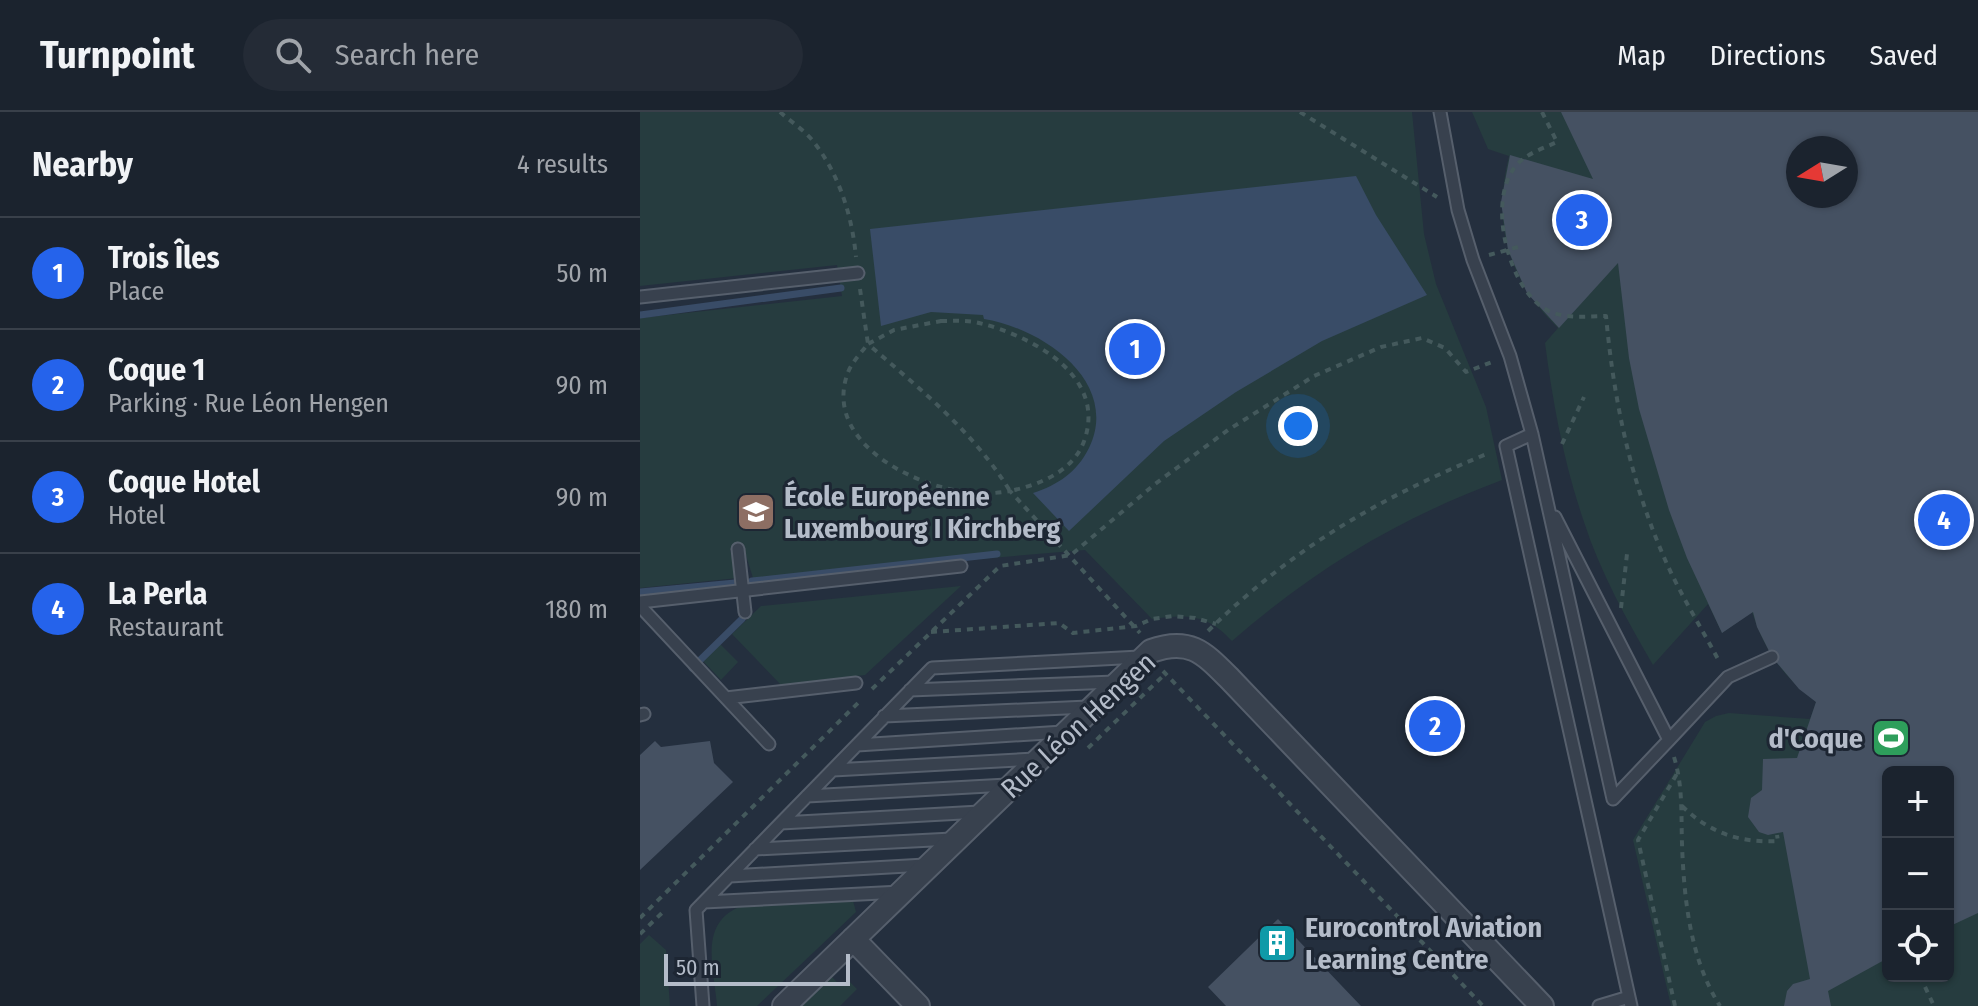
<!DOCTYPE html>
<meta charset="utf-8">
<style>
:root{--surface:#1b232e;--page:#242b36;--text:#f1f3f6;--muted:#a0a4aa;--line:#39404a;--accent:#2563eb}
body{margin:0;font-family:"Fira Sans Condensed",sans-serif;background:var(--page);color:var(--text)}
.controls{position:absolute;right:24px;bottom:24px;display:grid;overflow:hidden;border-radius:12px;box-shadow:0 2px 6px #0004}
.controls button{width:72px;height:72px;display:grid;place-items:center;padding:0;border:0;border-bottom:2px solid var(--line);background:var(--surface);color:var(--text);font:40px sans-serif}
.compass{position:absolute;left:1146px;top:24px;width:72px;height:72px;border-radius:50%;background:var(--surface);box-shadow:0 2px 6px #0004;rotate:259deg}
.scale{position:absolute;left:24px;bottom:20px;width:186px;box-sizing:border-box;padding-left:8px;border:4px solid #b4bcc9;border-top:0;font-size:22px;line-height:28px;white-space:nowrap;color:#b4bcc9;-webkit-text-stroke:6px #1d2633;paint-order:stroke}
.you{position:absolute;left:658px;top:314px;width:28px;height:28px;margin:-20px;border:6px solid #fff;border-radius:50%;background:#1a73e8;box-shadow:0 0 0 12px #1a73e833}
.badge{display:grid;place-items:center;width:52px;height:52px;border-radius:50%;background:var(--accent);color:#fff;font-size:26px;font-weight:700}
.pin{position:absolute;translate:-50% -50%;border:4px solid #fff;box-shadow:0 2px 8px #0006}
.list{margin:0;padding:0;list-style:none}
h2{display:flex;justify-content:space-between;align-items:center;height:104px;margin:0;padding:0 32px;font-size:34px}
h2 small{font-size:26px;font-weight:400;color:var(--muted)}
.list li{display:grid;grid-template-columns:52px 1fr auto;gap:24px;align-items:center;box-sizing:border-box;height:112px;padding:0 32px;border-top:2px solid var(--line)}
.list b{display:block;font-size:30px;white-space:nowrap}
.list p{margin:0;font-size:26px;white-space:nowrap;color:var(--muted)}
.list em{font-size:26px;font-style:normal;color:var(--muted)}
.icon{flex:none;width:44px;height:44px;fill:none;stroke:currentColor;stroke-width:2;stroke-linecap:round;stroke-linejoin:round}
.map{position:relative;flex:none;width:1338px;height:894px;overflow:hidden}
header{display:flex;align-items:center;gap:48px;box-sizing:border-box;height:112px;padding:0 40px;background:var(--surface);border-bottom:2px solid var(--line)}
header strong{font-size:38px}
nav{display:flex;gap:44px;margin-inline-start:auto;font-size:28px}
.search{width:560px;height:72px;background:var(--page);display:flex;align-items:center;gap:20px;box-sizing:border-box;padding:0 28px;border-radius:44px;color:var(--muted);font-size:30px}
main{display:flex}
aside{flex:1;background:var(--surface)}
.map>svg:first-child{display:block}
.green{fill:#263c3f;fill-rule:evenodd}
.water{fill:#394c67}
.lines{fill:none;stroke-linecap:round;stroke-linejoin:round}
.stream{stroke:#394c67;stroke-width:7}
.building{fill:#455162;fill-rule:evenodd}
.service-casing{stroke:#565f6c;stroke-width:15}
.minor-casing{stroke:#565f6c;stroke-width:26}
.path{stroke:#44595c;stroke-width:4;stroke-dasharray:6 6;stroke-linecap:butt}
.service{stroke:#38414e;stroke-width:11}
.minor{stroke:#38414e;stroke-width:22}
.labels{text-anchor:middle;stroke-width:6;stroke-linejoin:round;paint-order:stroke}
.poi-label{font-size:28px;font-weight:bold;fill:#b4bcc9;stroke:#1d2633;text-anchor:start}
.street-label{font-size:28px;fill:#b4bcc9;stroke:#1d2633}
</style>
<header>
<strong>Turnpoint</strong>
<div class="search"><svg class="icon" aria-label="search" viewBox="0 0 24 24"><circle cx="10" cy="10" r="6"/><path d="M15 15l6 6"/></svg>Search here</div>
<nav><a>Map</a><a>Directions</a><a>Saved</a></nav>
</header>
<main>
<aside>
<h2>Nearby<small>4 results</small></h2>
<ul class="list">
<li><span class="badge">1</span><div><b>Trois Îles</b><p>Place</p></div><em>50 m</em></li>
<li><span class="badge">2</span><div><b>Coque 1</b><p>Parking · Rue Léon Hengen</p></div><em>90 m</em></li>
<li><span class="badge">3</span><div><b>Coque Hotel</b><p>Hotel</p></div><em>90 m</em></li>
<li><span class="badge">4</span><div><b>La Perla</b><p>Restaurant</p></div><em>180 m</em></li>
</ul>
</aside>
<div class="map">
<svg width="1338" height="894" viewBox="0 0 1338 894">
<rect width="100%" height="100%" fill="#242f3e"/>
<path class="green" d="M0 0H772L784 122 796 172 846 295 862 368C758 407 676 456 592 529 567 502 548 502 512 507L445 438 113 466 104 437 90 438 98 466 0 476V206L202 184 197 153 0 174Z
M832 0H1338V894H1031L993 728 1065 610 1076 604 1089 601 1170 607 1176 590C1144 566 1124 538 1112 500L1082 521 1068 492 1013 553C987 508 960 460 944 410 924 352 913 292 905 231L918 216C868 167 852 113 869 44L848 37ZM1158 36H1206V84H1158ZM1248 660H1308V864H1248Z
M321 474 225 563 141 573 92 522 121 494Z
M80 532 98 550 81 568 63 549Z
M212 785 216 800 117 894H77C74 855 57 808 105 793Z
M9 823 26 838 30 894H0V832Z
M191 864 201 874 208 868 217 877 200 894H160Z"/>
<path class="water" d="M716 64 736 103 787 183 682 229 596 280 524 329 429 419 393 381C418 373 437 360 449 336 481 269 401 216 344 207L343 203 291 200 241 214 230 117Z"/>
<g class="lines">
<path class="stream" d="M0 203 201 176
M112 469 357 442
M0 480 95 471
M52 556 102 507"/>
</g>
<path class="building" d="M921 0H1338V801L1308 815V660H1248V846L1188 879 1191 894H1144L1147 879 1153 872 1170 867 1143 720 1128 723 1119 720 1108 705 1111 686 1122 678 1123 647 1157 646 1176 590 1159 577 1132 545 1117 515 1113 500 1082 521 1047 446 1029 398 999 297 989 246 978 151 919 216 887 181 868 138 861 90 870 43 953 67ZM1158 36H1206V84H1158Z
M15 629 21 635 70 629 74 651 93 670 0 758V643Z
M638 807 721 894H586L568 875Z"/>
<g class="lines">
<g class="service-casing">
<path id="service" d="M800 0 818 98 833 148 870 244 892 322 973 687
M0 185 218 161
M892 322 866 334 991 894
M915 405 1029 628 973 687
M98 437 105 500
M0 490 321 454
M0 494 129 632
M270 578 475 570
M86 586 216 571
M0 603 4 602
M244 604 448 595
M1029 628 1088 565 1132 545
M217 633 423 620
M193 658 395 647
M167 684 367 673
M141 711 340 700
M115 737 312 727
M90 764 285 753
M64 790 261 780
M63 894 56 798 292 556 500 545
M959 894 989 885"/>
</g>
<g class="minor-casing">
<path id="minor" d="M213 827 278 894
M144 894 511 539C550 525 564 541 590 567L902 894"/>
</g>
<path class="path" d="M140 0C150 9 164 18 173 29 199 62 212 103 216 145
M660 0 797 85
M902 0 917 30C906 35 892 40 883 47 843 77 866 174 905 197 923 208 946 204 966 204 974 290 991 372 1027 452 1042 485 1062 517 1079 549
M849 143 878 135
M220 177 228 232C220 242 211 251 207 263 184 332 278 377 334 381 346 382 358 381 370 379L500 521
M301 209C314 209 327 208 339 211 389 223 463 261 446 323 437 358 402 372 370 379 333 319 281 278 228 232L254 218Z
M922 332 944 285
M981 496 987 442
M568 519C654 435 739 386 849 341
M291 520 419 511 433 521 496 514 512 507 533 504 555 506 576 512
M523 559 843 894
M232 577 360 454 431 443 515 372 588 318 674 264 741 235 782 226 805 236 826 260 852 250
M448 636 525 562
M1034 645C1043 674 1041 702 1042 732 1044 787 1050 847 1080 894
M1042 694C1070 721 1099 731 1138 729L1137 723
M0 806 220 589
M0 822 23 800
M1280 864 1294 894
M1035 894 998 728 1038 660"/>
<use href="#service" class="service"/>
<use href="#minor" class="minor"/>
</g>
<defs>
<g id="school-square" transform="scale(2)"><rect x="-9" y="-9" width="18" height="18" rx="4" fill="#8d6e63" stroke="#1d2633"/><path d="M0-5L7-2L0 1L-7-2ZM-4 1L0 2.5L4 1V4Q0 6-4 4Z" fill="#fff"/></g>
<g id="stadium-square" transform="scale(2)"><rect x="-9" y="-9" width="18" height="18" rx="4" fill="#2e9e5b" stroke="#1d2633"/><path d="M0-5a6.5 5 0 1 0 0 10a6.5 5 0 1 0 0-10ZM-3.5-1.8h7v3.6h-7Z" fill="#fff"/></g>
<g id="building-square" transform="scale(2)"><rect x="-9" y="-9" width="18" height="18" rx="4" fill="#0f9aa8" stroke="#1d2633"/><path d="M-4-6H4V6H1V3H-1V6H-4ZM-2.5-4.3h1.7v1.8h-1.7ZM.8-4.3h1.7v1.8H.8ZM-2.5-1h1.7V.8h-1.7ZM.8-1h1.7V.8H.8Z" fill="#fff"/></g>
</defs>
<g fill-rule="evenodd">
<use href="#school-square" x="116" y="400"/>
<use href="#stadium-square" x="1251" y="626"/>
<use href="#building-square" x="637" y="831"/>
</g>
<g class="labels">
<g class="poi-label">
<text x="144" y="394">École Européenne<tspan x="144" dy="32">Luxembourg I Kirchberg</tspan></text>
<text x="1223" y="636" text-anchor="end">d'Coque</text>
<text x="665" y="825">Eurocontrol Aviation<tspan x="665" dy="32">Learning Centre</tspan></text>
</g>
<g class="street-label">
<text transform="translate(438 613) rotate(-43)" y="10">Rue Léon Hengen</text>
</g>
</g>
</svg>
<div class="controls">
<button>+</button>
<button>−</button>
<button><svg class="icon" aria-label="locate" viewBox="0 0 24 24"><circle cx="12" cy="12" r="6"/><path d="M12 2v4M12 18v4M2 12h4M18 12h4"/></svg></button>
</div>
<svg class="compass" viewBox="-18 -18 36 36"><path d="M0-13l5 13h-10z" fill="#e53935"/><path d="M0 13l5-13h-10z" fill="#a0a4aa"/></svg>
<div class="scale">50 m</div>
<div class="you"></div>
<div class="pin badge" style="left:495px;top:237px">1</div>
<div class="pin badge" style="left:795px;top:614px">2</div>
<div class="pin badge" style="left:942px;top:108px">3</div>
<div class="pin badge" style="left:1304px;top:408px">4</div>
</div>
</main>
